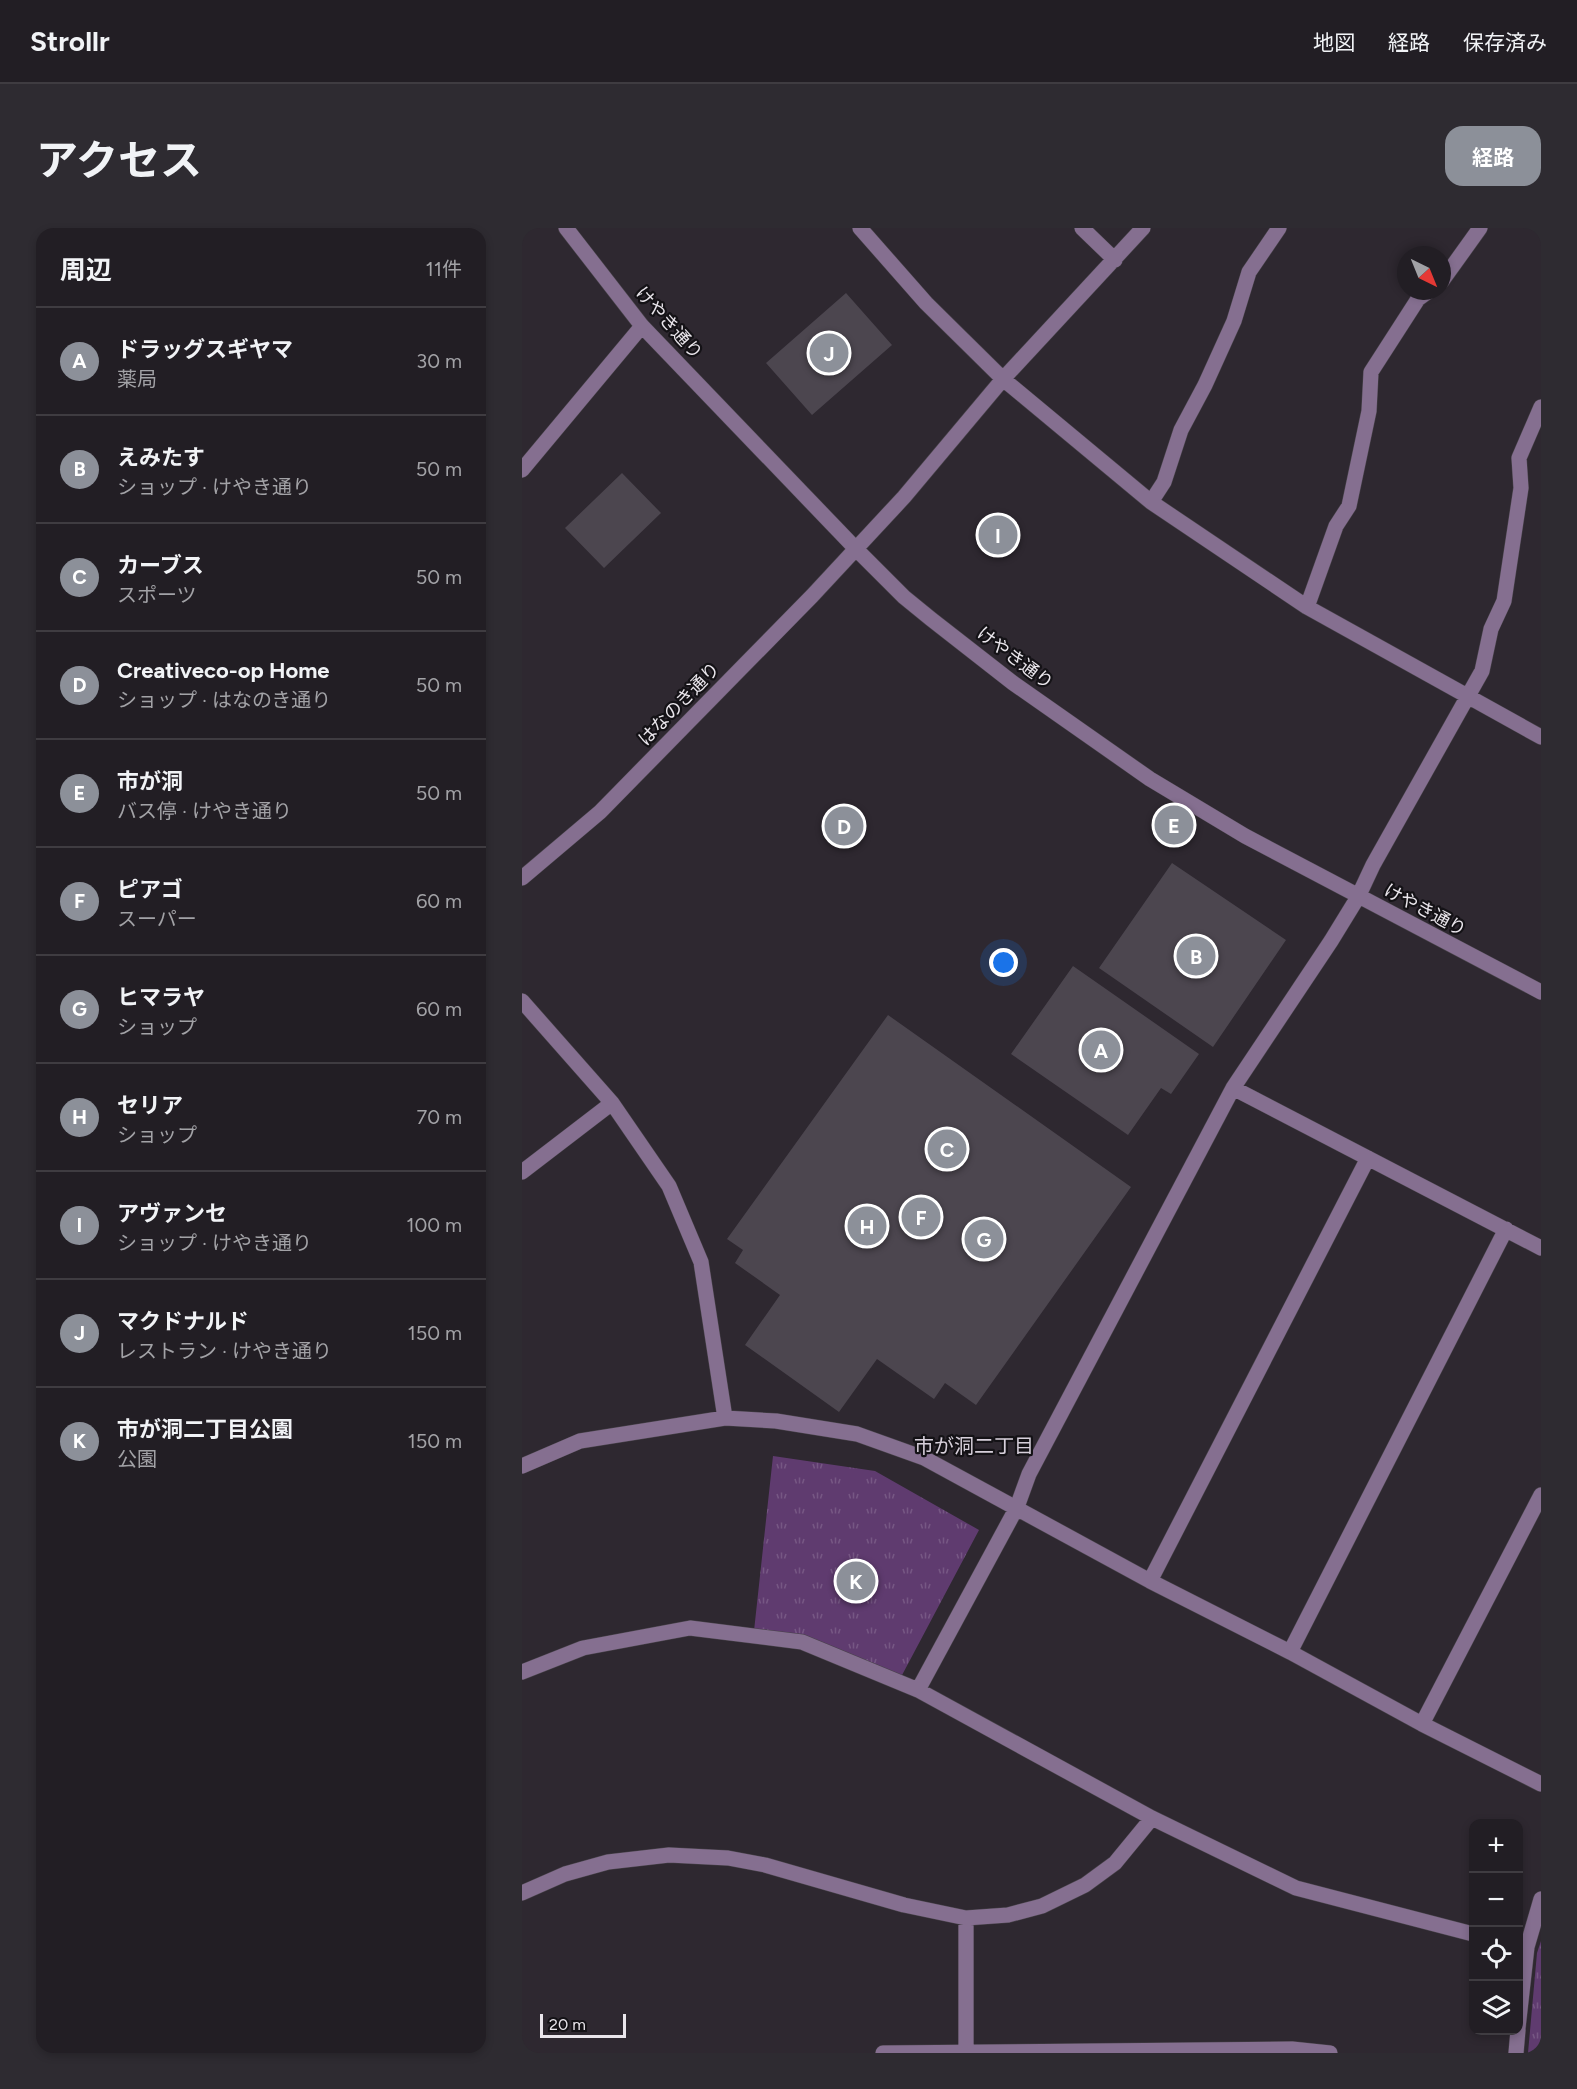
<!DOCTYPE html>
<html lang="ja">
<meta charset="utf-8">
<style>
:root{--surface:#221e24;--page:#2e2b31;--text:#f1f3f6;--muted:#a2a2a6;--line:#3f3c41;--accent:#8c9099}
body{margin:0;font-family:Figtree,"Noto Sans JP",sans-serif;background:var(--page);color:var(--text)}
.controls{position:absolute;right:18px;bottom:18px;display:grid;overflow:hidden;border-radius:12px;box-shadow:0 3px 9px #0003}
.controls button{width:54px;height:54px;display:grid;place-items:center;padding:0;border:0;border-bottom:2px solid var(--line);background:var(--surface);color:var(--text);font:30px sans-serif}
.compass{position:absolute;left:875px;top:18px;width:54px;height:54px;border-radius:50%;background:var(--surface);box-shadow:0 3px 9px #0003;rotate:137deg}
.scale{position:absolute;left:18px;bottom:15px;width:86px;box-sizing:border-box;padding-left:6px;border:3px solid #eae6ec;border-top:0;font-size:16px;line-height:21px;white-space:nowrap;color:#eae6ec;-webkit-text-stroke:4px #141216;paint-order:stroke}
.you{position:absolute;left:482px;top:735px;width:21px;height:21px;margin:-15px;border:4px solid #fff;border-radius:50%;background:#1a73e8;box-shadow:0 0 0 9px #1a73e833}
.badge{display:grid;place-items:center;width:39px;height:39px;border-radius:50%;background:var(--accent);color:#fff;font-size:20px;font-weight:700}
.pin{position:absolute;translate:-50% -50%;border:3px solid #fff;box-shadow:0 2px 6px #0006}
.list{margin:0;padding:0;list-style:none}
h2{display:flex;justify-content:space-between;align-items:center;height:78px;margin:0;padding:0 24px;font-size:26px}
h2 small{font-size:20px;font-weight:400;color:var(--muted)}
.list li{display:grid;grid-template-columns:39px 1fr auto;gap:18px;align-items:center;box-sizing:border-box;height:108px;padding:0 24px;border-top:2px solid var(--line)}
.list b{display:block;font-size:22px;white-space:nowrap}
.list p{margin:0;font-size:20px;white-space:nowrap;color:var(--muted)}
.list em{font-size:20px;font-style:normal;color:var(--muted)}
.icon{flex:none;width:33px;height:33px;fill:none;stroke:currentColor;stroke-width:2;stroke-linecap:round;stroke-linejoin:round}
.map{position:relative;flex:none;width:1019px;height:1825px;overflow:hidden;border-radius:18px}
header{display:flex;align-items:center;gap:36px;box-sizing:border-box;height:84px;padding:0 30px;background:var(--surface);border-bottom:2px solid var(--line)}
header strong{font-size:28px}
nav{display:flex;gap:33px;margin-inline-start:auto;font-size:21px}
.intro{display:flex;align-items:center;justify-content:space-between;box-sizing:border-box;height:144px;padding:0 36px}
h1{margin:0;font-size:42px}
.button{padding:15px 27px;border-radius:18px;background:var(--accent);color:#fff;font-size:21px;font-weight:700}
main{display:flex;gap:36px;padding:0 36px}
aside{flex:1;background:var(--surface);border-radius:18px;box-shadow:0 3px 9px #0003}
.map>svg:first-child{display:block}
.park{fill:url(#park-tufts)}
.building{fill:#4c464f}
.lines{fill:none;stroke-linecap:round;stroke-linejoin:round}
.minor-casing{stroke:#48434a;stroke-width:16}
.minor{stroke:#856f90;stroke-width:15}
.labels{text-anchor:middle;stroke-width:4.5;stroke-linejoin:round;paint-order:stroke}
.street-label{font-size:18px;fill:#eae6ec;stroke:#141216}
.neighbourhood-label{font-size:20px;fill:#d6cfda;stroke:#141216}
</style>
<header>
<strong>Strollr</strong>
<nav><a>地図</a><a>経路</a><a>保存済み</a></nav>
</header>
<div class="intro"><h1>アクセス</h1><a class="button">経路</a></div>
<main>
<aside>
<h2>周辺<small>11件</small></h2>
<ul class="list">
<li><span class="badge">A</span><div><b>ドラッグスギヤマ</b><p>薬局</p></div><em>30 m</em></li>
<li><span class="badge">B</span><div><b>えみたす</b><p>ショップ · けやき通り</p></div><em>50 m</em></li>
<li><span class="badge">C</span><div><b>カーブス</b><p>スポーツ</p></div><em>50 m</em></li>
<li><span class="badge">D</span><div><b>Creativeco-op Home</b><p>ショップ · はなのき通り</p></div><em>50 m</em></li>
<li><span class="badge">E</span><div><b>市が洞</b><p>バス停 · けやき通り</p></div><em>50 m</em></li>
<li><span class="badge">F</span><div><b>ピアゴ</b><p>スーパー</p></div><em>60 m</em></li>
<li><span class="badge">G</span><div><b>ヒマラヤ</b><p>ショップ</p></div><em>60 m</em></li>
<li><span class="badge">H</span><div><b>セリア</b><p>ショップ</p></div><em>70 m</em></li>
<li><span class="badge">I</span><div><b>アヴァンセ</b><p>ショップ · けやき通り</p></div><em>100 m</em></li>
<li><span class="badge">J</span><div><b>マクドナルド</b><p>レストラン · けやき通り</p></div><em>150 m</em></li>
<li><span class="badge">K</span><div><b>市が洞二丁目公園</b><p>公園</p></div><em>150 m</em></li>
</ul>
</aside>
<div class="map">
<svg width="1019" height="1825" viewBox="0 0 1019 1825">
<defs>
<pattern id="park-tufts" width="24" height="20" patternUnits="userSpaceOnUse" patternTransform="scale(1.5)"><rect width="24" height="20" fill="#5f3b6f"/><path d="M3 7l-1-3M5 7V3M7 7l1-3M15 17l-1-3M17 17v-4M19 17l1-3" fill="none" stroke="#765784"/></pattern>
</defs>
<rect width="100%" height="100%" fill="#2e2830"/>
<path class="park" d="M251 1228 353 1243 457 1302 379 1449 232 1403Z
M1019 1713V1825H1006L1015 1725Z"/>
<path class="building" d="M324 65 370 117 290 187 244 135Z
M100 245 139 285 82 340 43 300Z
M650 635 764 712 691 819 577 740Z
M551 738 677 826 649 866 639 860 606 907 489 826Z
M366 787 609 959 454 1177 423 1155 412 1171 355 1131 317 1184 223 1117 258 1067 213 1035 221 1022 205 1011Z"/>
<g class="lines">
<g class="minor-casing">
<path id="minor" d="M44 0 120 98 335 322 382 369 409 391 491 455 628 551 723 608 1019 764
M338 0 404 75 481 151 629 274 785 379 1019 509
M560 0 593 32
M920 53 958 0
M0 242 120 98
M629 274 642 254 659 202 683 157 712 93 727 44 757 0
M785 379 814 298 827 278 847 183 849 144 896 71 907 63
M0 650 78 584 290 368 382 269 481 151 621 0
M0 773 90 875 147 958 179 1034 203 1190
M711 860 1019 1020
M0 944 90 875
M0 1238 58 1213 203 1190 254 1193 335 1206 402 1230 628 1353 768 1424 900 1496 1019 1556
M628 1353 846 930
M768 1424 984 1001
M0 1444 61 1420 168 1400 280 1414 396 1462 630 1590 774 1660 951 1706
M396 1462 495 1279 507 1246 711 860 809 713 836 669 851 637 960 443 969 401 982 373 999 260 997 230 1019 179
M900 1496 1019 1267
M0 1665 43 1646 86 1634 147 1627 206 1630 243 1637 382 1677 444 1690 486 1687 520 1678 563 1657 593 1635 630 1590
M444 1690V1824
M996 1800 1005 1719 1019 1671
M361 1825 770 1821 808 1825
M994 1825 996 1802"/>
</g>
<use href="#minor" class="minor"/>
</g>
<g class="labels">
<g class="street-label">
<text transform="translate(147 95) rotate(48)" y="6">けやき通り</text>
<text transform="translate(493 430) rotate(37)" y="6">けやき通り</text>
<text transform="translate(157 476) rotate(-46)" y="6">はなのき通り</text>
<text transform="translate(903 682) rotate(28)" y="6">けやき通り</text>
</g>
<g class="neighbourhood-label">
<text x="452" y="1225">市が洞二丁目</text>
</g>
</g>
</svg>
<div class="controls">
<button>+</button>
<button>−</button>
<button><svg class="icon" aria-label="locate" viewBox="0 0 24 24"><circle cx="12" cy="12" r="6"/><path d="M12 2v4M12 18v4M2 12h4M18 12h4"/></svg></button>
<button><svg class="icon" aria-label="layers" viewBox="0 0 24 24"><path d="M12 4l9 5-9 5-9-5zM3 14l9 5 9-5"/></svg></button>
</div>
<svg class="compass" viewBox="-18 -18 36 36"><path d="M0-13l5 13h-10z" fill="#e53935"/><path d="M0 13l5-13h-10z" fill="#a2a2a6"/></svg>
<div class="scale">20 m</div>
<div class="you"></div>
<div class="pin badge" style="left:579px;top:822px">A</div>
<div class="pin badge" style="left:674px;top:728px">B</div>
<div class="pin badge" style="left:425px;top:921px">C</div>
<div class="pin badge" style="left:322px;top:598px">D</div>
<div class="pin badge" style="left:652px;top:597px">E</div>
<div class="pin badge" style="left:399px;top:989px">F</div>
<div class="pin badge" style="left:462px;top:1011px">G</div>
<div class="pin badge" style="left:345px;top:998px">H</div>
<div class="pin badge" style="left:476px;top:307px">I</div>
<div class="pin badge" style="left:307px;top:125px">J</div>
<div class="pin badge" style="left:334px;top:1353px">K</div>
</div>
</main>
